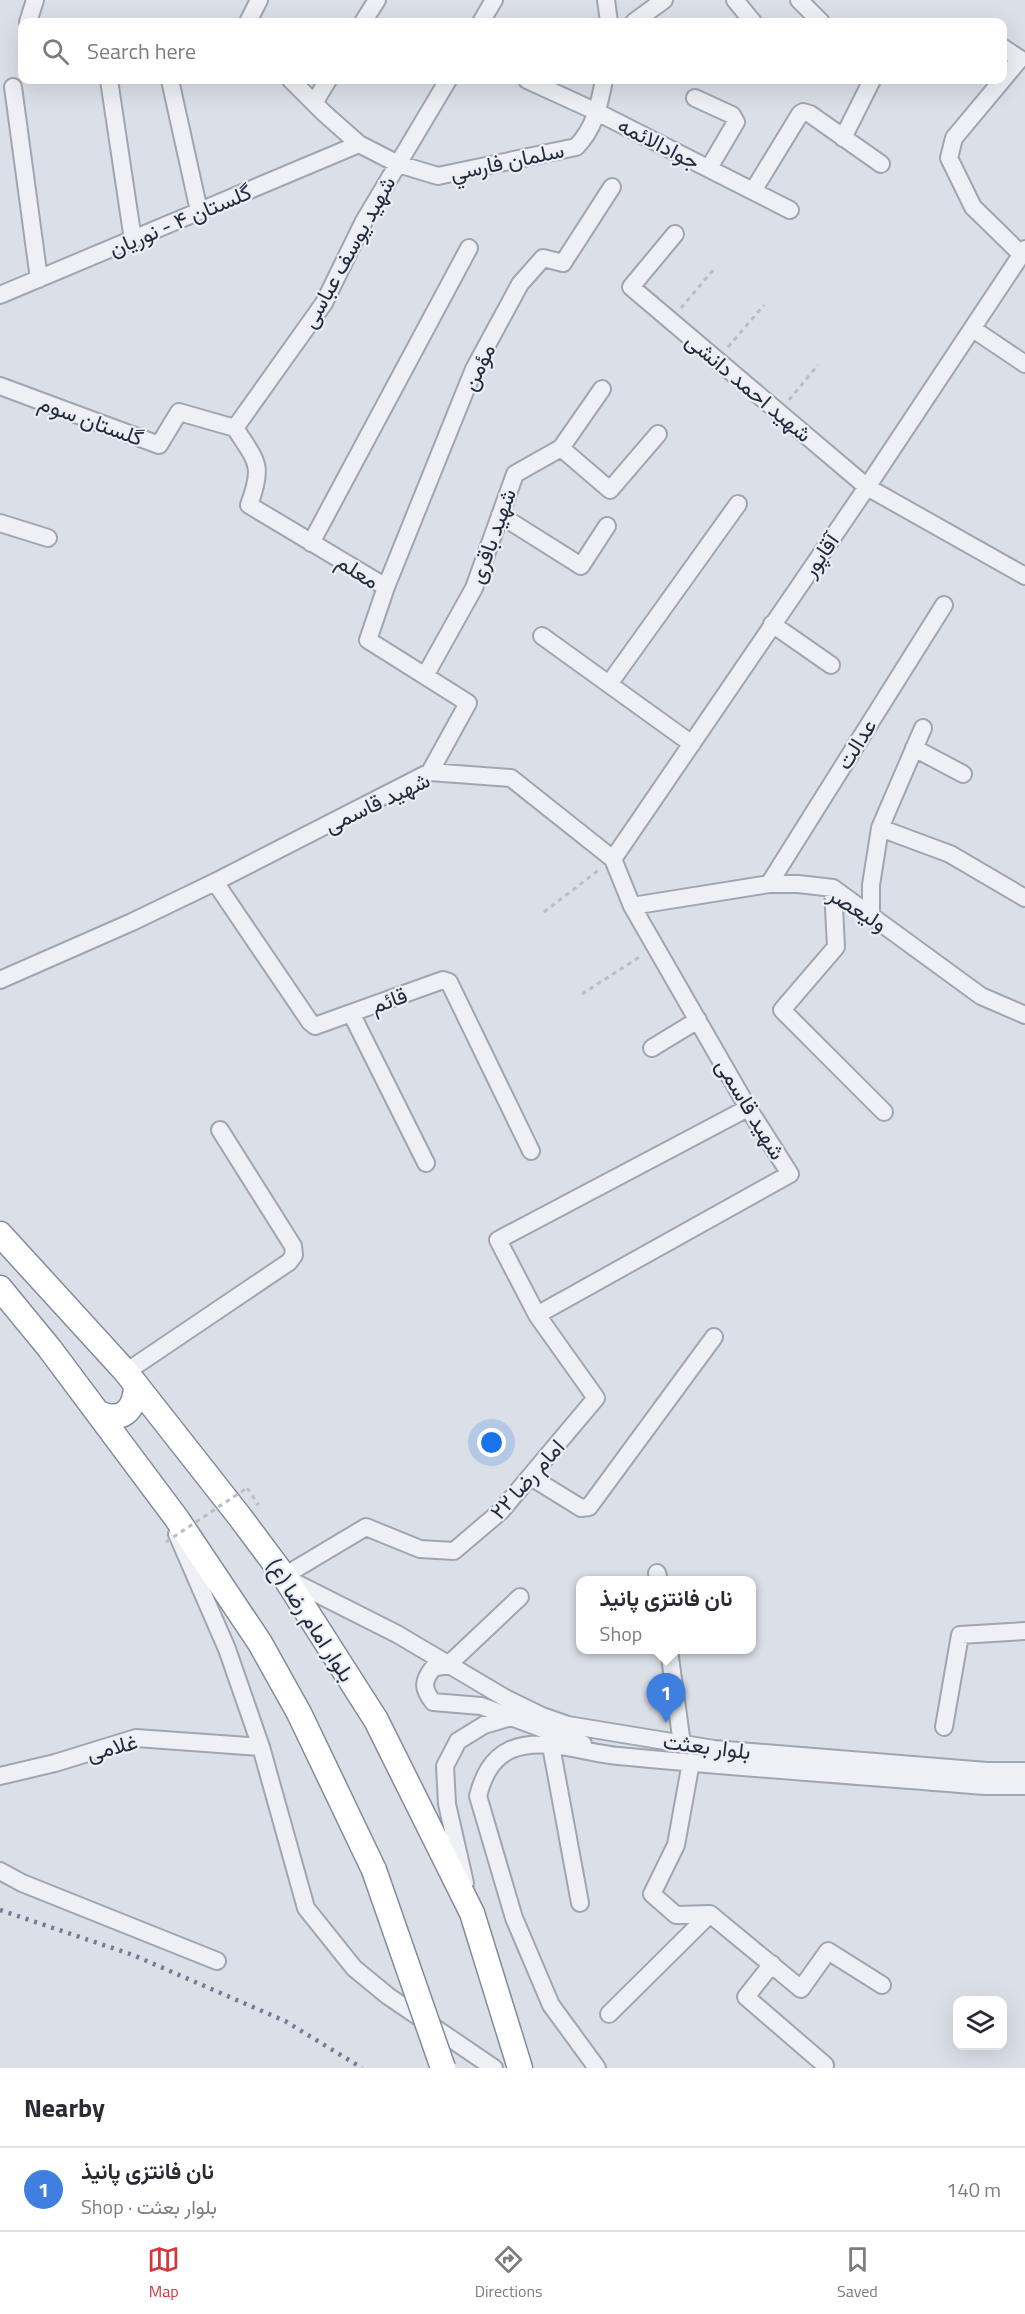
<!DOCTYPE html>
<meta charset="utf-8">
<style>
:root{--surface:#fff;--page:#f7f7f7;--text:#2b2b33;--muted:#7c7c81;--line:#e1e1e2;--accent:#d53741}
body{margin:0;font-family:"Titillium Web",Vazirmatn,sans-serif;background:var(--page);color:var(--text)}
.controls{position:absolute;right:18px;bottom:18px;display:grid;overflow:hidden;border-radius:12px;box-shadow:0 6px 24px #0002}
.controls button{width:54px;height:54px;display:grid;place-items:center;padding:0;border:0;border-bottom:2px solid var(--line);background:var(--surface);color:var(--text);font:30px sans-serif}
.you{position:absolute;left:492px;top:1443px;width:21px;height:21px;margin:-15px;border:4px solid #fff;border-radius:50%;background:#1a73e8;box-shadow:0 0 0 9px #1a73e833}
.badge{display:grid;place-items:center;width:39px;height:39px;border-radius:50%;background:var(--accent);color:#fff;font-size:20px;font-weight:700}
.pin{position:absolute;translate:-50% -50px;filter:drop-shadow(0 2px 3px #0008)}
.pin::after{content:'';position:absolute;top:32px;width:21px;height:18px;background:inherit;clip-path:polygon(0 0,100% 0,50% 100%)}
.popup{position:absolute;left:576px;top:1576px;width:180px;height:78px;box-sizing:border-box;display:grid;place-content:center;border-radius:12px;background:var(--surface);filter:drop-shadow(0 2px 4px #0005);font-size:20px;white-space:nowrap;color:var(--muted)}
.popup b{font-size:22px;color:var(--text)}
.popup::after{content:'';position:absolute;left:50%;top:100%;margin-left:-12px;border:12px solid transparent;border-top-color:var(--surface)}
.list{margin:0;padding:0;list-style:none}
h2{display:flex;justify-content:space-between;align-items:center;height:78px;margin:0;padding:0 24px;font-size:26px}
h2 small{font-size:20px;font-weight:400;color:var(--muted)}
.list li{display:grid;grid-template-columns:39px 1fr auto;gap:18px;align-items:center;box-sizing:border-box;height:84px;padding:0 24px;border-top:2px solid var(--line)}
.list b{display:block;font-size:22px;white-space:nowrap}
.list p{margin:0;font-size:20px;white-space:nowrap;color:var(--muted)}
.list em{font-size:20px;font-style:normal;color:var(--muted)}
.icon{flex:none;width:33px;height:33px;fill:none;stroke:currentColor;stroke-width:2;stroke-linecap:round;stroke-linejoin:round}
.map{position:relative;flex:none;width:1025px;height:2068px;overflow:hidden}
.search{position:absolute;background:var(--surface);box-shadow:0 6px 24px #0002;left:18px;right:18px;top:18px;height:66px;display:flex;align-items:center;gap:15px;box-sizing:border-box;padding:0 21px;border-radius:12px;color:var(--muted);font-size:22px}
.sheet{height:162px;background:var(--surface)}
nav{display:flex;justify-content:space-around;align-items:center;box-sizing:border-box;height:84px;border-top:2px solid var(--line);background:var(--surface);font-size:16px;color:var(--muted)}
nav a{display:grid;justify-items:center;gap:3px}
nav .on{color:var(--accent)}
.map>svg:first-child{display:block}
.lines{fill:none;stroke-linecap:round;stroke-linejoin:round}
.minor-casing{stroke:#a1a5b1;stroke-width:20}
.highway-casing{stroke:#828b9e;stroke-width:27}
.path{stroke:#babdc5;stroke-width:3;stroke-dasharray:4.5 4.5;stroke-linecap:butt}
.minor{stroke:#eef0f5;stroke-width:16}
.highway{stroke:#fff;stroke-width:24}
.rail{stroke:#747c91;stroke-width:4.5;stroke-dasharray:3 6;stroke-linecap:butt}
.highway-bridge-casing{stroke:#828b9e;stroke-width:27;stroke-linecap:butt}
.path-bridge{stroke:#babdc5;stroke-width:3;stroke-dasharray:4.5 4.5;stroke-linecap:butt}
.highway-bridge{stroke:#fff;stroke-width:24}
.labels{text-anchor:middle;stroke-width:4.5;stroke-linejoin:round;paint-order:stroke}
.street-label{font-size:22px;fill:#252b3e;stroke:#ebeef5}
</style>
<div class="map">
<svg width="1025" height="2068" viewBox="0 0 1025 2068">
<rect width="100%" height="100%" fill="#dbdfe7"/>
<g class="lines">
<g class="minor-casing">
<path id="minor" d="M606 0 609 22
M735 0 753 22
M799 0 821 22
M28 22 35 0
M248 22 259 0
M363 22 377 0
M481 22 494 0
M634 22 664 0
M1002 47 1020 59 954 138 949 158 973 207 1021 254
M109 80 133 240
M170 80 199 211
M291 80 324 113 359 144 398 164 438 176 576 147C595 128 599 105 604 80
M527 80 597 112 790 210
M13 87 39 279
M695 98 732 115 736 122 709 168
M314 103 328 80
M843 138 872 80
M753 191 800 114 803 112 810 114 881 164
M675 234 631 287 867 487 1025 576
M0 295 359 144
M973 329 1025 364
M0 386 159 445 179 412 235 428
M235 428C257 462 264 465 249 505L386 587 368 640 468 703 430 772
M235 428 324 303 364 221 448 80
M561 448 610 490 658 434
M500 515 581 566 607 526
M0 523 48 538
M311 543 469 248
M386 587 474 369 520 284 543 258 563 263 612 187
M772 624 831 665
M542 636 692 744
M425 676 474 588 515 474 561 448 602 389
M609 684 738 504
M914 748 963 774
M880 828 950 854 1025 898
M613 859 867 487 1025 249
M215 882 310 1022 315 1026 443 980 449 982 531 1151
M769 884 944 605
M833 888 836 947 782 1010 884 1112
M632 906 769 884H798L833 888 981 996 1025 1015
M871 915V885L880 828 923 728
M0 980 132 922 215 882 430 772 511 778 613 859 632 906 748 1108 790 1174 537 1315
M351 1013 426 1163
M652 1048 698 1020
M126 1372 289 1262 294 1255 293 1246 220 1130
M531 1477 581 1508 589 1507 714 1337
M177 1534 227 1649 261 1747 306 1908 354 1968 388 1996 494 2068
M657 1573 659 1580
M284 1576 366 1527 420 1549 454 1551 501 1511 596 1398 537 1315 498 1240 748 1108
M284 1577 397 1634 507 1699 542 1716 568 1725 714 1749 987 1771H1025
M669 1650 682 1744
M511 1717 481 1706 433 1702C423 1689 422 1682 433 1668L448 1665 520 1597
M944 1727 960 1635 1025 1631
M551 1746 580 1903
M691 1762 676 1845 652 1894 676 1915 710 1914 801 1989 828 1951 882 1985
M0 1776 55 1763 136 1738 261 1747
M0 1871 22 1883 217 1961
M465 1883 447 1804 445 1766 458 1741 484 1725 511 1717 583 1744
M772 1964 746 1997 825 2065
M609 2014 710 1914
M597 2068 551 2005 514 1918 478 1796C483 1777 491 1759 510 1750 543 1736 585 1753 618 1756 741 1768 864 1776 986 1786H1025"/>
</g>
<g class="highway-casing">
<path id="highway" d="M0 1234 126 1372 240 1517 284 1576 376 1720 472 1913 520 2068
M0 1288 50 1349 177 1519 260 1643 299 1713 374 1870
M97 1412C121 1424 135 1411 136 1386"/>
</g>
<path class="path" d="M681 308 714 269
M728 347 764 305
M789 400 818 365
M544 912 600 869
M582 994 641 956
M247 1488 258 1504 256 1505"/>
<use href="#minor" class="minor"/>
<use href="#highway" class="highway"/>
<path class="rail" d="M0 1910 133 1955 285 2021 362 2068"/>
<g class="highway-bridge-casing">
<path id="highway-bridge" d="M374 1870 443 2068"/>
</g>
<path class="path-bridge" d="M166 1542 247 1488"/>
<use href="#highway-bridge" class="highway-bridge"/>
</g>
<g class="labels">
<g class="street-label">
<text transform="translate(659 143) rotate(27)" y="8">جوادالائمه</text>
<text transform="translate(507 161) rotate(-12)" y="8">سلمان فارسي</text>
<text transform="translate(180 220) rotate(-23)" y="8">گلستان ۴ - نوریان</text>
<text transform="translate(348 252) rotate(-61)" y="8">شهید یوسف عباسی</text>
<text transform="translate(478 367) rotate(-64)" y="8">مؤمن</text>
<text transform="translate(749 387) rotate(40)" y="8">شهید احمد دانشی</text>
<text transform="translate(91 420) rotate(20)" y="8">گلستان سوم</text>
<text transform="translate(492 536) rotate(-70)" y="8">شهید باقری</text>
<text transform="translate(820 555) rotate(-55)" y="8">آقاپور</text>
<text transform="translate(358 571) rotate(32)" y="8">معلم</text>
<text transform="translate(856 744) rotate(-58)" y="8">عدالت</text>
<text transform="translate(377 802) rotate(-25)" y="8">شهید قاسمی</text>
<text transform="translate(858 909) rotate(32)" y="8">ولیعصر</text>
<text transform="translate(389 1000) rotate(-20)" y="8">قائم</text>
<text transform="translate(751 1109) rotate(59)" y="8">شهید قاسمی</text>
<text transform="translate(527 1479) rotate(-48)" y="8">امام رضا ۲۲</text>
<text transform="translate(311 1620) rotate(57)" y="8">بلوار امام رضا (ع)</text>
<text transform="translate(707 1746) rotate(7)" y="8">بلوار بعثت</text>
<text transform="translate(112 1747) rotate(-14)" y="8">غلامی</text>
</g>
</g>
</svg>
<div class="controls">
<button><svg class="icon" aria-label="layers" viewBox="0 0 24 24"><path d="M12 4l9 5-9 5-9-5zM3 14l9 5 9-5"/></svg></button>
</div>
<div class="you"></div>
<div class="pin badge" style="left:666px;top:1723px;background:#3f7fe0">1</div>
<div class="popup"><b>نان فانتزی پانیذ</b>Shop</div>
<div class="search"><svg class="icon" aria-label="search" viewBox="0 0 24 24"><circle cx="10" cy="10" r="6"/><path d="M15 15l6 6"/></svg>Search here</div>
</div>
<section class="sheet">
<h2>Nearby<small></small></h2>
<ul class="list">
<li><span class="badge" style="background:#3f7fe0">1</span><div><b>نان فانتزی پانیذ</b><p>Shop · بلوار بعثت</p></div><em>140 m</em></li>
</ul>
</section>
<nav>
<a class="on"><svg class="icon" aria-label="map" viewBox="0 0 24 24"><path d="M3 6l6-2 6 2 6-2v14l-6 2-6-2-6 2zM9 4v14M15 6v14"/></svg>Map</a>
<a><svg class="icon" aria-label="directions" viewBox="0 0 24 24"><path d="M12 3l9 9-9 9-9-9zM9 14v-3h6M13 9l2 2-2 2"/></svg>Directions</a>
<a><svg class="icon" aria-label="saved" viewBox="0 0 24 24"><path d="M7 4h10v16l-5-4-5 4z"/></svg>Saved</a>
</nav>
